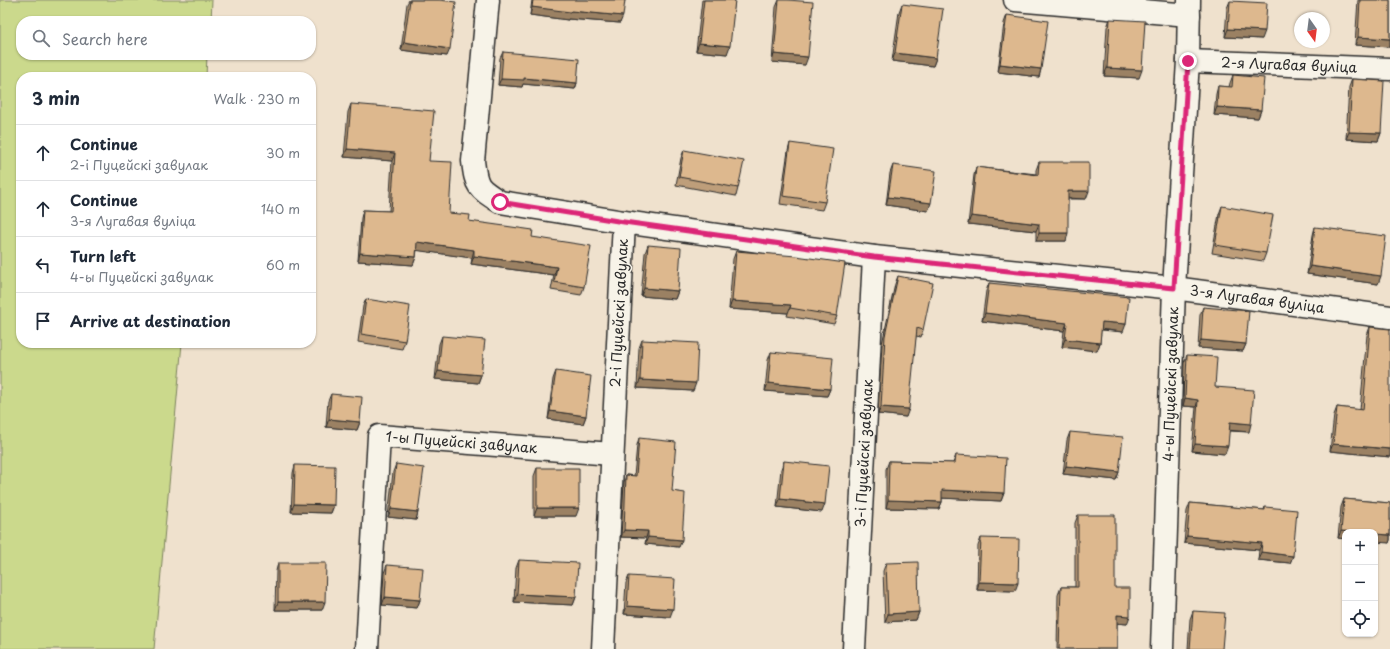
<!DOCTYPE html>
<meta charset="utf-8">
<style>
:root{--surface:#fff;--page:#f2f2f3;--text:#1f2937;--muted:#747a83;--line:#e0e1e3}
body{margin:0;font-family:"Playpen Sans",sans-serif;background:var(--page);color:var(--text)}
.controls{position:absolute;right:12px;bottom:12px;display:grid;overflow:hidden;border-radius:8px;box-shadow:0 1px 3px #0004}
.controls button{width:36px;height:36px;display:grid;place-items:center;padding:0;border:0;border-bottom:1px solid var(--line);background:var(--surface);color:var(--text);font:20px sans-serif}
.compass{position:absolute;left:1294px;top:12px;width:36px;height:36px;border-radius:50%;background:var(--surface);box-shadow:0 1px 3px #0004;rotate:166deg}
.stop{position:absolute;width:12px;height:12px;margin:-9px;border:3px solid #db2777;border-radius:50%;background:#fff}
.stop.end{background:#db2777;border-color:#fff;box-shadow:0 1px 4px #0008}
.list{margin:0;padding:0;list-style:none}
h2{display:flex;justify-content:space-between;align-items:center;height:52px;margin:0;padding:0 16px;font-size:17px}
h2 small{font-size:13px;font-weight:400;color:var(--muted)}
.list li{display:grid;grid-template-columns:26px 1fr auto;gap:12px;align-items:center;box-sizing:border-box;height:56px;padding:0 16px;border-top:1px solid var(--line)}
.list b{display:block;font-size:15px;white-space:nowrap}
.list p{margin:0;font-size:13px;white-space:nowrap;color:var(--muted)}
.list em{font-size:13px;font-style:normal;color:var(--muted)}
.icon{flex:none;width:22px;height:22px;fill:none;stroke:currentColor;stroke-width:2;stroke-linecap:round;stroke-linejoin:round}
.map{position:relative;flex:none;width:1390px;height:649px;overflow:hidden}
.search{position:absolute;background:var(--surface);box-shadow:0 1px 3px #0004;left:16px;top:16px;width:300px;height:44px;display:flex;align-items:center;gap:10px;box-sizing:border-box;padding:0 14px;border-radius:16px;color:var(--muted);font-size:15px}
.panel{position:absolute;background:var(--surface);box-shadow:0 1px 3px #0004;left:16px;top:72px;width:300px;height:276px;border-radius:16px}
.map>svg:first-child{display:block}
.green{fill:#cbd98c;stroke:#7b825c}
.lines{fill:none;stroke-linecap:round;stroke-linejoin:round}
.minor-casing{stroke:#2b2b2b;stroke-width:25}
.minor{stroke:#f7f3e8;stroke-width:22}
.wall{fill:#be9e7a;stroke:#2b2b2b}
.shaded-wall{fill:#9b8163;stroke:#2b2b2b}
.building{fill:#ddb88e;stroke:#2b2b2b}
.route{stroke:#db2777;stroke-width:5}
.labels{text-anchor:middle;stroke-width:3;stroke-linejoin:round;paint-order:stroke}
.street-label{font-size:14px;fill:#2b2b2b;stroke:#f7f3e8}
</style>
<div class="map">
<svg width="1390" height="649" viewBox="0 0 1390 649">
<rect width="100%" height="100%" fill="#efe1cd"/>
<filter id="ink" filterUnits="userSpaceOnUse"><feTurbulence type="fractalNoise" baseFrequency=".025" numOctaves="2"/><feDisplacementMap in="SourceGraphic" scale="8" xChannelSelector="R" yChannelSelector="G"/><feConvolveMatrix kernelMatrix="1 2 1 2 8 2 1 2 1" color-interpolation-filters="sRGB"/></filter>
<g filter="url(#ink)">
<path class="green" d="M0 0H212L211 21H21V55H207L206 77H21V343H182L154 649H0Z"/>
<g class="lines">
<g class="minor-casing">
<g id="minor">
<path d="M488 0 473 161C476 187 478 188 500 202L624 222 603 649"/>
<path d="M1015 0 1189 15"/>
<path id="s1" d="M1188 61 1390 69"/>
<path id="s2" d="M624 222 874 257 1174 288 1390 317"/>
<path id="s3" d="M367 649 379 436 612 454"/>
<path id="s4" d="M854 649 874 257"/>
<path id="s5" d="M1162 649 1174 288 1188 61 1189 0"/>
</g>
</g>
<use href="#minor" class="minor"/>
</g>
<path class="wall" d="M409 0H439L447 56 401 50 407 4Z
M532 0H625L620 23 568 19V20L530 15Z
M702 0H735L727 54 696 51Z
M779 0 805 65 772 62 776 7Z
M1358 0H1390V47L1355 45Z
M1230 1 1262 39 1225 37 1227 8Z
M902 4 936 58 933 66 892 61 899 12Z
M1007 15 1041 69 1039 77 998 72 1004 23Z
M1110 19 1139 78 1104 76 1107 27Z
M503 52 577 83 575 89 523 84 522 87 498 85 500 58Z
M1233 75 1261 110 1258 118 1214 115 1216 94 1218 86 1229 87 1230 83Z
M1352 79 1381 133 1378 141 1346 139 1349 87Z
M351 104 429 161 449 213 469 221 532 237 584 287 581 295 551 290 554 275 471 264 472 258 417 250 416 257 413 265 358 261 361 218 363 210 389 211 392 161 344 157 348 112Z
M790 143 825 202 822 210 780 204 788 151Z
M684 150 738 188 736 196 676 185 681 158Z
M1039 162 1086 199H1068L1066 241H1036V231L968 224 974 175 976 167 1036 174V170Z
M893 165 928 211 886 205 890 173Z
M1222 206 1266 253 1263 261 1212 253 1219 214Z
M1315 227 1378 284 1307 274 1313 235Z
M648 245 678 291 675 299 641 296 645 253Z
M736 251 837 316 834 324 787 316 788 313 729 309 733 259Z
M898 276 923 330 921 337 916 336 906 417 878 414 882 344 895 284Z
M989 283 1123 332 1101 330 1100 343 1097 351 1062 347 1064 331 982 321 986 291Z
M366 299 405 341 402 349 358 342 363 306Z
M1203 307 1246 344 1243 351 1198 348 1200 315Z
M1370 327 1390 457 1330 451 1334 415 1337 407 1360 410 1367 335Z
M442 336 481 375 478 383 435 379 439 344Z
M642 340 693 391 637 388 639 348Z
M771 352 830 389 827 396 765 391 768 360Z
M1187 355 1215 387 1249 432 1229 431 1225 454 1192 451 1196 407 1183 406 1184 363Z
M556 371 586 416 583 424 548 419 553 379Z
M331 394 360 422 357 430 326 427 328 401Z
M1070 432 1119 472 1116 480 1063 474 1067 440Z
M639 438 672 491 679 547 645 544 646 538 621 537 624 482 626 475 634 476 637 445Z
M956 455 1004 493 1001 501 942 498V502L939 509 886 508V469L889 461 953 463Z
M784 461 822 512 777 507 781 469Z
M396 464 418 512 416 520 388 517 393 472Z
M295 465 334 505 331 513 291 512 293 473Z
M537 468 576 516H534V476Z
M1344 499 1390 503V540L1389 543 1345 532V539L1338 538 1341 507Z
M1190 503 1264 510 1265 507 1293 556 1290 563 1258 560 1259 550 1184 543 1187 511Z
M1078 515 1115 588 1127 624 1117 623V649H1057L1058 595 1061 587H1075V523Z
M981 538 1015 591 977 590 978 546Z
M519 560 576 597 573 605 514 602 516 568Z
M278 563 322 610H275L276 571Z
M886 563 919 612 916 620 885 622 883 571Z
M387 565 420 600 417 608 382 605 384 573Z
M629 576 670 617 624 614 626 583Z
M1193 611 1222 649H1188L1190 619Z"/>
<path class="shaded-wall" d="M532 7 571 11 623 16 620 23 568 19V20L530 15Z
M1228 29 1265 31 1262 39 1225 37Z
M1358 37 1390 39V47L1355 45Z
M404 42 450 49 447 56 401 50Z
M699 43 730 46 727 54 696 51Z
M895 53 936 58 933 66 892 61Z
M774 54 808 57 805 65 772 62Z
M1000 64 1041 69 1039 77 998 72Z
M1107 68 1142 70 1139 78 1104 76Z
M524 78 577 83 575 89 523 84 522 87 498 85 501 79Z
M1217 107 1261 110 1258 118 1214 115Z
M1349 132 1381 133 1378 141 1346 139Z
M347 149 395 153 392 161 344 157Z
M1068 191H1089L1086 199 1066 198Z
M888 197 931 203 928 211 886 205Z
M971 216 1039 224 1036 231 968 224Z
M1039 233H1068L1066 241H1036Z
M417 242 474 250 472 258 414 250Z
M360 253 416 257 413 265 358 261Z
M474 256 557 267 554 275 471 264Z
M1310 266 1381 276 1378 284 1307 274Z
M644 288 678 291 675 299 641 296Z
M732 301 791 305 788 313 729 309Z
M985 313 1067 323 1064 331 982 321Z
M1102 322 1126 324 1123 332 1099 329Z
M1065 339 1100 343 1097 351 1062 347Z
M1201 340 1246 344 1243 351 1198 348Z
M438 371 481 375 478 383 435 379Z
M640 380 696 383 693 391 637 388Z
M768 383 830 389 827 396 765 391Z
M1185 398 1198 400 1196 407 1183 406Z
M881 407 909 409 906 417 878 414Z
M550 411 586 416 583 424 548 419Z
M329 419 360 422 357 430 326 427Z
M1230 422 1251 424 1249 432 1227 430Z
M1195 444 1228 446 1225 454 1192 451Z
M1333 444 1390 449V457L1330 451Z
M1066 466 1119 472 1116 480 1063 474Z
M942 490 1004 493 1001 501 940 498Z
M780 499 825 504 822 512 777 507Z
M888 500 942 502 939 509 886 508Z
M294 504 334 505 331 513 291 512Z
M537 508H579L576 516H534Z
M391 509 418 512 416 520 388 517Z
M624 530 648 531 646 538 621 537Z
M1341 531 1357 532H1345V539L1338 538Z
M1375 534 1390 535V540L1389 543 1375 542Z
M1187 536 1262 543 1259 550 1184 543Z
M648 537 682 540 679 547 645 544Z
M1261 552 1293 556 1290 563 1258 560Z
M979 582 1018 583 1015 591 977 590Z
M517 594 576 597 573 605 514 602Z
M385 597 420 600 417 608 382 605Z
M278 602H325L322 610H275Z
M627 606 673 609 670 617 624 614Z
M919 612 916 620 885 622 888 614Z
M1117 615 1130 616 1127 624 1114 623Z"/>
<path class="building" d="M410 0H439L456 2 450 49 404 42Z
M533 0H625L623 16 571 11 570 12 532 7Z
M704 0H735L730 46 699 43Z
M779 0H788L813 2 808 57 774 54Z
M1360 0H1390V39L1358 37Z
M1230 1 1267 3 1265 31 1228 29Z
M902 4 943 9 936 58 895 53Z
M1007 15 1048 21 1041 69 1000 64Z
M1110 19 1145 21 1142 70 1107 68Z
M503 52 579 59 577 83 524 78V80L501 79Z
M1233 75 1264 78 1261 110 1217 107 1218 86 1232 87Z
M1352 79 1384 81 1381 133 1349 132Z
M351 104 434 111 429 161 452 162 449 213 470 215 469 221 533 230 532 237 591 246 584 287 554 282 557 267 474 256V250L417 242 416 257 360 253 363 210 391 211 395 153 347 149Z
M790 143 833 149 825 202 783 196Z
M684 150 744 161 738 188 679 177Z
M1039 162H1089V191H1068V233H1039V224L971 216 976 167 1038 175Z
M893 165 936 171 931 203 888 197Z
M1222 206 1273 215 1266 253 1215 245Z
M1315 227 1386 236 1381 276 1310 266Z
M648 245 681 248 678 291 644 288Z
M736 251 796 256 845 263 837 316 790 308 791 305 732 301Z
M898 276 933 283 923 330 917 328 909 409 881 407 885 336Z
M989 283 1129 297 1126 324 1102 322 1100 343 1065 339 1067 323 985 313Z
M366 299 410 306 405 341 361 334Z
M1203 307 1249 311 1246 344 1201 340Z
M1370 327 1390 329V449L1333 444 1337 407 1363 410Z
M442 336 485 340 481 375 438 371Z
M642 340 698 343 696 383 640 380Z
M771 352 833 358 830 389 768 383Z
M1187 355 1217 357 1215 387 1254 390 1251 424 1230 422 1228 446 1195 444 1198 400 1185 398Z
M556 371 591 376 586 416 550 411Z
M331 394 362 397 360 422 329 419Z
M1070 432 1123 437 1119 472 1066 466Z
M639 438 676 442 672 491 685 493 682 540 648 537V531L624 530 626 475 636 476Z
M956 455 1006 458 1004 493 942 490V502L888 500 889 461 955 463Z
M784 461 829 466 825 504 780 499Z
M396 464 424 468 418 512 391 509Z
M295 465 335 466 334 505 294 504Z
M537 468H579V508H537Z
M1344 499 1390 503V535L1375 534V532H1357L1341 531Z
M1190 503 1265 510V507L1297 510 1293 556 1261 552 1262 543 1187 536Z
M1078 515H1115V588H1130V616L1117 615V649H1059L1061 587H1078Z
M981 538 1019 539 1018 583 979 582Z
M519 560 578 563 576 597 517 594Z
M918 562 919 612 888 614 886 563Z
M278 563H326L325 602H278Z
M387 565 423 568 420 600 385 597Z
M629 576 675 579 673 609 627 606Z
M1193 611 1225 613 1222 649H1190Z"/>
</g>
<g class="lines" filter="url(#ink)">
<path class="route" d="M500 202 624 222 874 257 1174 288 1188 61"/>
</g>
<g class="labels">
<g class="street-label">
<text dy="5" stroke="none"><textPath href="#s1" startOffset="101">2-я Лугавая вуліца</textPath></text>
<text dy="5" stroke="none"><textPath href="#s2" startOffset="638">3-я Лугавая вуліца</textPath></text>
<text transform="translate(619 313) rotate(-87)" y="5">2-і Пуцейскі завулак</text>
<text dy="5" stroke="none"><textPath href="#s5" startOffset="265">4-ы Пуцейскі завулак</textPath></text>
<text dy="5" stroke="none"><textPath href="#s3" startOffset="296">1-ы Пуцейскі завулак</textPath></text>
<text dy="5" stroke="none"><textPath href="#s4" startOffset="196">3-і Пуцейскі завулак</textPath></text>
</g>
</g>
</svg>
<div class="controls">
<button>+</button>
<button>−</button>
<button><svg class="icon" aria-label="locate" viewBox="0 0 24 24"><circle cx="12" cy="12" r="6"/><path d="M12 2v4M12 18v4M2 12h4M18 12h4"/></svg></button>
</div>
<svg class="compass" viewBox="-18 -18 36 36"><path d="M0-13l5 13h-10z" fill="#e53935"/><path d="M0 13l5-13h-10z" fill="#747a83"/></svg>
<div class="stop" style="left:500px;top:202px"></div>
<div class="stop end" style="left:1188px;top:61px"></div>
<div class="search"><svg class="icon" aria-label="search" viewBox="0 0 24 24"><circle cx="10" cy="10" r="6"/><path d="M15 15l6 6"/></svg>Search here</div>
<section class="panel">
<h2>3 min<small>Walk · 230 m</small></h2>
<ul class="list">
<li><svg class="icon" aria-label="ahead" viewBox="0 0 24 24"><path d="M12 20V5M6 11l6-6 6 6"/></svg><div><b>Continue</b><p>2-і Пуцейскі завулак</p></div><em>30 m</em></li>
<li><svg class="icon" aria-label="ahead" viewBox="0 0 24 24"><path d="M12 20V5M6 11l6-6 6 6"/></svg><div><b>Continue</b><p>3-я Лугавая вуліца</p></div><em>140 m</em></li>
<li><svg class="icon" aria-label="left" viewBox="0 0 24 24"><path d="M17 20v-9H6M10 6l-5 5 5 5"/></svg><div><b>Turn left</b><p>4-ы Пуцейскі завулак</p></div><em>60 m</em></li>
<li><svg class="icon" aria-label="arrive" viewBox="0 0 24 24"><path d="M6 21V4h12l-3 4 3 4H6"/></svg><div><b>Arrive at destination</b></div></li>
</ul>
</section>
</div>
